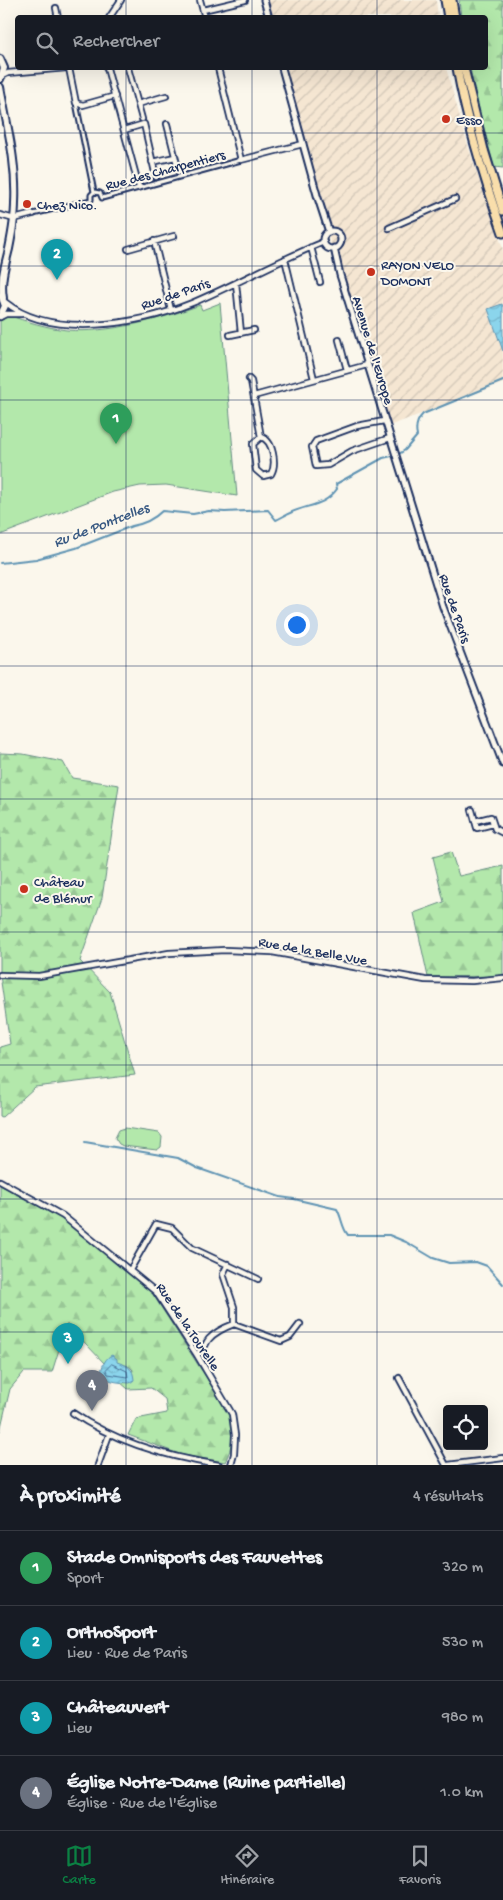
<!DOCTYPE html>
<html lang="fr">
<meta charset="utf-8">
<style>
:root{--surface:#171b24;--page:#20242c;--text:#f1f3f6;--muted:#9ea1a6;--line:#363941;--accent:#0b8043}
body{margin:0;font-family:"Gochi Hand",sans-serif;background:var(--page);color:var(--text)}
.controls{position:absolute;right:15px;bottom:15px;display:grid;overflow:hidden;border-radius:5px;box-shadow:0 5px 20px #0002}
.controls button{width:45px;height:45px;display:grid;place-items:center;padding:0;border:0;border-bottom:1px solid var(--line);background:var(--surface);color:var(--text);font:25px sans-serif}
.you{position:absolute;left:296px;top:624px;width:18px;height:18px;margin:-12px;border:4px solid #fff;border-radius:50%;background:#1a73e8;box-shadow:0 0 0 8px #1a73e833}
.badge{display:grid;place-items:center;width:32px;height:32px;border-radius:50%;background:var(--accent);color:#fff;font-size:16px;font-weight:700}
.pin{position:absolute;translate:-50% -41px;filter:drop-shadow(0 1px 2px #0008)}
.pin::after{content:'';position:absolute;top:26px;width:18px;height:15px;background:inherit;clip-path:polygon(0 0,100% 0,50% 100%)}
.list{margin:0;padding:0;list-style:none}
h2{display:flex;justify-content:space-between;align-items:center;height:65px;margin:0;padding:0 20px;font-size:21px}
h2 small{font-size:16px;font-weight:400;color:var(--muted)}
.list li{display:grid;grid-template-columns:32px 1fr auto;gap:15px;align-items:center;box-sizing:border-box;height:75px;padding:0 20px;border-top:1px solid var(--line)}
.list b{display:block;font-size:19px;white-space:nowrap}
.list p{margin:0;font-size:16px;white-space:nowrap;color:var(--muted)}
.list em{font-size:16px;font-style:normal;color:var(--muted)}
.icon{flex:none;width:28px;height:28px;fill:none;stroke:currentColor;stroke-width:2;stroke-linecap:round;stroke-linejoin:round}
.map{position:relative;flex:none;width:503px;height:1465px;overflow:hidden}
.search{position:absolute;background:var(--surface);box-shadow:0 5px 20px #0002;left:15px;right:15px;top:15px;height:55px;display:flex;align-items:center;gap:12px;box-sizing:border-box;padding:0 18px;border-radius:5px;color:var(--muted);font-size:19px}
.sheet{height:365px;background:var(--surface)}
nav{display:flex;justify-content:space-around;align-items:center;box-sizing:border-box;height:70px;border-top:1px solid var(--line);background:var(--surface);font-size:14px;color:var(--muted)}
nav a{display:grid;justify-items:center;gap:2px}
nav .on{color:var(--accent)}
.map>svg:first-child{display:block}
.industrial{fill:url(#industrial-furrows)}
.green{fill:#b3e8ab;stroke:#678c84}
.forest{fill:url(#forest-firs);stroke:#678c84}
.water{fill:url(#water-waves);stroke:#5e93b3}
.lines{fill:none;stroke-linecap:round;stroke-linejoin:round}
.shore{stroke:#487197;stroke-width:1}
.stream{stroke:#5e93b3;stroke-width:2}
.pedestrian-casing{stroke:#1b2f5e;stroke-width:7}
.minor-casing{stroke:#1b2f5e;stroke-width:8}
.tertiary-casing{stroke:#1b2f5e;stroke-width:9}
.secondary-casing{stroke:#1b2f5e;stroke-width:10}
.trunk-casing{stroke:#1b2f5e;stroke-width:11}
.pedestrian{stroke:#fbf7ec;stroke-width:3}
.minor{stroke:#fbf7ec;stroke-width:4.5}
.tertiary{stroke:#fbf7ec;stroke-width:5}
.secondary{stroke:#fbf7ec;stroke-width:6}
.trunk{stroke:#f9deab;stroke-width:7}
.grid{fill:none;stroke:#1b2f5e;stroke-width:1;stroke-opacity:0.55}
.poi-dot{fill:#c8321e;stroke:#fbf7ec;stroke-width:2}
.labels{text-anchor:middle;stroke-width:4;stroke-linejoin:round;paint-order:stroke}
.poi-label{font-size:14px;fill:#1b2f5e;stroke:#fbf7ec;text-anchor:start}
.street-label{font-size:14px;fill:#1b2f5e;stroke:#fbf7ec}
.water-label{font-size:15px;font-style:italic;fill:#375882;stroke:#fbf7ec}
</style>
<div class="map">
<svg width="503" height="1465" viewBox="0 0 503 1465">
<defs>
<pattern id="industrial-furrows" width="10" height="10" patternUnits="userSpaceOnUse" patternTransform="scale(1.25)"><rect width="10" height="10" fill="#f5e6d2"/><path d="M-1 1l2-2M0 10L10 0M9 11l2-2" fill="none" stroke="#d1c6b7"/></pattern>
<pattern id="forest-firs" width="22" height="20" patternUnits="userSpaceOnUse" patternTransform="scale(1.25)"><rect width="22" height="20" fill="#b3e8ab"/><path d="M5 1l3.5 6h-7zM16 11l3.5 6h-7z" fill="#99c796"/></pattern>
<pattern id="water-waves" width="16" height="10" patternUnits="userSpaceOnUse" patternTransform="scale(1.25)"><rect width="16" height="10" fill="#8bd5ec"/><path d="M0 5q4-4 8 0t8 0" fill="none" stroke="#77b7cd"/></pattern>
</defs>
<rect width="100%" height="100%" fill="#fbf7ec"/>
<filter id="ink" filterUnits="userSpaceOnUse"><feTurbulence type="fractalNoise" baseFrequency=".02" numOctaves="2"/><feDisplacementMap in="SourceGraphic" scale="10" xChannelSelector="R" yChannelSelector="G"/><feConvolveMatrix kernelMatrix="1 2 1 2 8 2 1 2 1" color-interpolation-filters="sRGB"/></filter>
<g filter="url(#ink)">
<path class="industrial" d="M264 0H436L438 17H268Z
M282 68H446L469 149 503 249V383L389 426 330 241Z"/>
<path class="green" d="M220 303 237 496 166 485 140 486 113 492 0 535V319L7 315C26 321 47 328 67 330 107 334 162 319 200 305L202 310Z
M125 1128 159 1133 162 1137 161 1147 157 1150 123 1146 119 1144 115 1138 119 1130Z"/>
<path class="forest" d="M459 0H503V168L494 167 476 97 470 68H486V18L461 17Z
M0 753 23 754 63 762 72 778 119 785 102 898 80 961 110 992 135 1075 35 1087 2 1117 0 1116V1047L10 1044 0 975Z
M451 852 459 876 503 866V976L428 977 414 913 444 902 433 857Z
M0 1185 61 1217 152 1293 231 1416C233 1434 233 1446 225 1462L182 1455 128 1435 136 1419 167 1413 165 1399 151 1388 128 1389 120 1382 124 1383 133 1370C126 1362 115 1363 105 1364L67 1324 52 1372H24L10 1389 0 1431Z"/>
<path class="water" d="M502 304 503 307V351L488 309Z
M112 1355 117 1359V1362C129 1366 133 1368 134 1380L130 1383C118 1382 107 1383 101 1372 102 1366 106 1357 112 1355Z"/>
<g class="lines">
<path class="shore" d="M112 1364 127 1371 128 1377 108 1374 106 1370Z"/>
<path class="stream" d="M399 454 405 450 417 436C415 427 417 420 423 414L503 381
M0 563 36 559 76 548 132 526C143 524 154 519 162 511L193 514 209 511 225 512 268 510 276 520C281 518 285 515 290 513 308 504 324 507 337 489L336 484 383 458 392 456
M85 1142 178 1158 197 1168 280 1197 294 1199 337 1209C342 1218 342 1228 348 1235H389L406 1242 433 1258 449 1263 476 1262 487 1266 503 1284"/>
<g class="pedestrian-casing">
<path id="pedestrian" d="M76 103 94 192
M33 214 91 200V195L94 192 100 193 102 198 241 160"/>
</g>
<g class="minor-casing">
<path id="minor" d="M200 0 205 18
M56 8 58 18
M203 10 245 0
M109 18 121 0
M69 68 76 103 83 105 115 96
M107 68 139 187
M128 68 142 119
M218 68 241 160 303 144
M2 76 8 73 67 68
M138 104 166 96
M167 124 179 172
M124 130 144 124 156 177
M152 162 175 157
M0 215 14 219 33 214
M389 228 455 199
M154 241 171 310
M311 247 320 282
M128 249 174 236
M285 259 314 379
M236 283 241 333
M5 302C52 340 140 324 192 303 237 284 279 260 324 242
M0 317 6 314H22
M230 335 254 330
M339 340 347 370
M249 379 251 381 261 437
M254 396 367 365
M384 421 357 426 316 441 312 447 316 466 328 465 352 451 390 438
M261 437C273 440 277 464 271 474L263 476 256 470 253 444Z
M472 810 477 828 493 824
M475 821 491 817 495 829 503 833
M0 975 39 976 169 953 225 950 272 952 425 980 472 981 503 978
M0 1181 63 1216 156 1292 197 1355 232 1414 235 1435 234 1454 231 1465
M228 1264 223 1274 234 1307V1324
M130 1270 156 1224 172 1228 192 1248 258 1279
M197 1355C205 1350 204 1345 209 1339 215 1332 226 1327 234 1324L281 1341 290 1337 300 1324
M399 1378 446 1465
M73 1413C115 1442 168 1457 219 1465
M98 1465 109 1435
M448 1465 503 1458"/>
</g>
<g class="tertiary-casing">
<path id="tertiary" d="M264 0 269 18
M282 68 317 195 329 232
M323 240a9 9 0 1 1 18 0a9 9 0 1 1-18 0Z
M334 248 340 275 443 607 503 764"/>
</g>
<g class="secondary-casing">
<path id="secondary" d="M0 59 4 68 0 79
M0 87C7 126 17 163 15 203 15 218 12 234 9 249 5 265 0 281 3 298
M0 316 5 306 1 295"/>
</g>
<g class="trunk-casing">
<path id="trunk" d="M445 0 448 18
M452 0 455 18
M457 68C467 124 484 179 503 233
M464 68 484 150 503 211"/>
</g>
<use href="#pedestrian" class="pedestrian"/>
<use href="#minor" class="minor"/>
<use href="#tertiary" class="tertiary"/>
<use href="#secondary" class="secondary"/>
<use href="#trunk" class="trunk"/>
</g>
</g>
<path class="grid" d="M126 0V18M252 0V18M377 0V18M126 68V1465M252 68V1465M377 68V1465M0 133H503M0 266H503M0 400H503M0 533H503M0 666H503M0 799H503M0 932H503M0 1065H503M0 1199H503M0 1332H503"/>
<g class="poi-dot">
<circle cx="446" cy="119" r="5"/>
<circle cx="27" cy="204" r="5"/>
<circle cx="371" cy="272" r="5"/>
<circle cx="24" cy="889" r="5"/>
</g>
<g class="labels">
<g class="poi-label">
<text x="456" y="124">Esso</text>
<text x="37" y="209">Chez Nico.</text>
<text x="381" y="269">RAYON VELO<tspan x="381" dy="16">DOMONT</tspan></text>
<text x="34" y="886">Château<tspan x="34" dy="16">de Blémur</tspan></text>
</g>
<g class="street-label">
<text transform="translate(165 169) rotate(-15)" y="5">Rue des Charpentiers</text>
<text transform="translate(175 293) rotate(-19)" y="5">Rue de Paris</text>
<text transform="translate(374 350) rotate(73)" y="5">Avenue de l'Europe</text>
<text transform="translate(456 608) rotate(71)" y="5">Rue de Paris</text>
<text transform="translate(313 950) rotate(10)" y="5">Rue de la Belle Vue</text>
<text transform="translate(189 1326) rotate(56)" y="5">Rue de la Tourelle</text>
</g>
<g class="water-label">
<text transform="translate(101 524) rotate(-21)" y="5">Ru de Pontcelles</text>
</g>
</g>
</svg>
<div class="controls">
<button><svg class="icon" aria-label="locate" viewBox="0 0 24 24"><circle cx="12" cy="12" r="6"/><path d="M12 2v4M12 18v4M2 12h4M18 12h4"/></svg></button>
</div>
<div class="you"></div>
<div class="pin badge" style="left:116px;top:444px;background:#2e9e5b">1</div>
<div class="pin badge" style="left:57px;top:280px;background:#0f9aa8">2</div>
<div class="pin badge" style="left:68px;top:1364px;background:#0f9aa8">3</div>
<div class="pin badge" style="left:92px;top:1411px;background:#6b7280">4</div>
<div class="search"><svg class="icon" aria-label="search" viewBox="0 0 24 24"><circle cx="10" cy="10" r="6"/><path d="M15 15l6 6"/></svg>Rechercher</div>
</div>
<section class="sheet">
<h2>À proximité<small>4 résultats</small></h2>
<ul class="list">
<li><span class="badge" style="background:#2e9e5b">1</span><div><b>Stade Omnisports des Fauvettes</b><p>Sport</p></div><em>320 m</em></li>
<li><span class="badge" style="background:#0f9aa8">2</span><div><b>OrthoSport</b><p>Lieu · Rue de Paris</p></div><em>530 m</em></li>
<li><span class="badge" style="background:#0f9aa8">3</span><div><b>Châteauvert</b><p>Lieu</p></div><em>980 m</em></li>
<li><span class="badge" style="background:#6b7280">4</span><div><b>Église Notre-Dame (Ruine partielle)</b><p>Église · Rue de l'Église</p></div><em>1.0 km</em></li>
</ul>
</section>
<nav>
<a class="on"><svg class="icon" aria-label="map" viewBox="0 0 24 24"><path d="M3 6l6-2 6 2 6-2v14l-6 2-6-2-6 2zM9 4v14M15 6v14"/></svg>Carte</a>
<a><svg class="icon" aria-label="directions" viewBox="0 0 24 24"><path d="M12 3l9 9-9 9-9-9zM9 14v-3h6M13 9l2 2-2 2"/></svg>Itinéraire</a>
<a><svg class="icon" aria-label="saved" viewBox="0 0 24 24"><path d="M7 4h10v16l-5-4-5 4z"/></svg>Favoris</a>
</nav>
